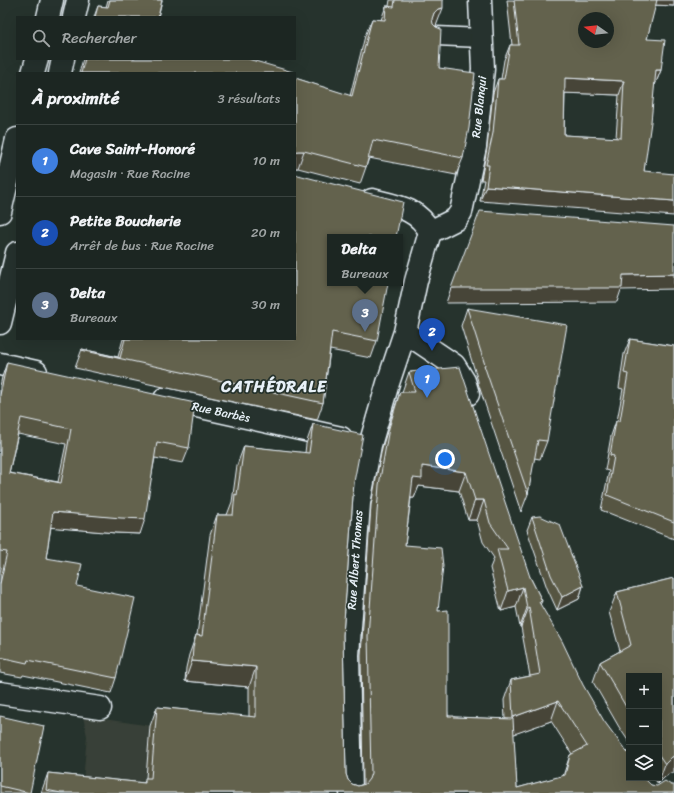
<!DOCTYPE html>
<html lang="fr">
<meta charset="utf-8">
<style>
:root{--surface:#1c2622;--page:#29322f;--text:#f1f3f6;--muted:#a0a5a5;--line:#3a4340;--accent:#8bbbb9}
body{margin:0;font-family:Sriracha,sans-serif;background:var(--page);color:var(--text)}
.controls{position:absolute;right:12px;bottom:12px;display:grid;overflow:hidden;border-radius:0px;box-shadow:0 4px 16px #0002}
.controls button{width:36px;height:36px;display:grid;place-items:center;padding:0;border:0;border-bottom:1px solid var(--line);background:var(--surface);color:var(--text);font:20px sans-serif}
.compass{position:absolute;left:578px;top:12px;width:36px;height:36px;border-radius:50%;background:var(--surface);box-shadow:0 4px 16px #0002;rotate:284deg}
.you{position:absolute;left:445px;top:459px;width:14px;height:14px;margin:-10px;border:3px solid #fff;border-radius:50%;background:#1a73e8;box-shadow:0 0 0 6px #1a73e833}
.badge{display:grid;place-items:center;width:26px;height:26px;border-radius:50%;background:var(--accent);color:#fff;font-size:13px;font-weight:700}
.pin{position:absolute;translate:-50% -33px;filter:drop-shadow(0 1px 2px #0008)}
.pin::after{content:'';position:absolute;top:21px;width:14px;height:12px;background:inherit;clip-path:polygon(0 0,100% 0,50% 100%)}
.popup{position:absolute;left:327px;top:234px;width:76px;height:52px;box-sizing:border-box;display:grid;place-content:center;border-radius:0px;background:var(--surface);filter:drop-shadow(0 1px 3px #0005);font-size:13px;white-space:nowrap;color:var(--muted)}
.popup b{font-size:15px;color:var(--text)}
.popup::after{content:'';position:absolute;left:50%;top:100%;margin-left:-8px;border:8px solid transparent;border-top-color:var(--surface)}
.list{margin:0;padding:0;list-style:none}
h2{display:flex;justify-content:space-between;align-items:center;height:52px;margin:0;padding:0 16px;font-size:17px}
h2 small{font-size:13px;font-weight:400;color:var(--muted)}
.list li{display:grid;grid-template-columns:26px 1fr auto;gap:12px;align-items:center;box-sizing:border-box;height:72px;padding:0 16px;border-top:1px solid var(--line)}
.list b{display:block;font-size:15px;white-space:nowrap}
.list p{margin:0;font-size:13px;white-space:nowrap;color:var(--muted)}
.list em{font-size:13px;font-style:normal;color:var(--muted)}
.icon{flex:none;width:22px;height:22px;fill:none;stroke:currentColor;stroke-width:2;stroke-linecap:round;stroke-linejoin:round}
.map{position:relative;flex:none;width:674px;height:793px;overflow:hidden}
.search{position:absolute;background:var(--surface);box-shadow:0 4px 16px #0002;left:16px;top:16px;width:280px;height:44px;display:flex;align-items:center;gap:10px;box-sizing:border-box;padding:0 14px;border-radius:0px;color:var(--muted);font-size:15px}
.panel{position:absolute;background:var(--surface);box-shadow:0 4px 16px #0002;left:16px;top:72px;width:280px;height:268px;border-radius:0px}
.map>svg:first-child{display:block}
.built{fill:#394137}
.lines{fill:none;stroke-linecap:round;stroke-linejoin:round}
.lane-casing{stroke:#e8f1f8;stroke-width:21}
.street-casing{stroke:#e8f1f8;stroke-width:25}
.primary-casing{stroke:#e8f1f8;stroke-width:25}
.lane{stroke:#26332d;stroke-width:18}
.street{stroke:#26332d;stroke-width:22}
.primary{stroke:#26332d;stroke-width:22}
.wall{fill:#565443;stroke:#e8f1f8;fill-rule:evenodd}
.shaded-wall{fill:#464537;stroke:#e8f1f8}
.building{fill:#64624e;stroke:#e8f1f8;fill-rule:evenodd}
.labels{text-anchor:middle;stroke-width:3.5;stroke-linejoin:round;paint-order:stroke}
.street-label{font-size:12px;fill:#e8f1f8;stroke:#26332d}
.district-label{font-size:16px;font-weight:bold;letter-spacing:1px;fill:#e8f1f8;stroke:#26332d}
</style>
<div class="map">
<svg width="674" height="793" viewBox="0 0 674 793">
<rect width="100%" height="100%" fill="#26332d"/>
<filter id="ink" filterUnits="userSpaceOnUse"><feTurbulence type="fractalNoise" baseFrequency=".025" numOctaves="2"/><feDisplacementMap in="SourceGraphic" scale="8" xChannelSelector="R" yChannelSelector="G"/><feConvolveMatrix kernelMatrix="1 2 1 2 8 2 1 2 1" color-interpolation-filters="sRGB"/></filter>
<g filter="url(#ink)">
<path class="built" d="M83 716 179 730 173 793H82L87 736Z"/>
<g class="lines">
<g class="lane-casing">
<path id="lane" d="M436 36 481 38"/>
</g>
<g class="street-casing">
<path id="street" d="M372 200C396 206 418 208 430 232
M430 232 456 219 461 212 475 147 483 69 480 0
M405 332 454 365 464 381 468 394
M0 364 36 372
M165 399 341 438
M0 693 100 708
M351 793 348 655 359 503 370 445 388 383 405 332 416 281 430 232"/>
</g>
<g class="primary-casing">
<path id="primary" d="M48 17 52 0
M74 17 78 0
M33 73 37 59
M60 73 63 59
M0 212 17 139
M0 323 17 253"/>
</g>
<use href="#lane" class="lane"/>
<use href="#street" class="street"/>
<use href="#primary" class="primary"/>
</g>
<path class="wall" d="M108 0H162L158 17H94L98 6 106 7Z
M390 0H443L436 26H435L439 68 463 158 456 175 369 158 366 167 360 184 298 168H295V78L350 96 365 36 372 19 381 20 386 6H389Z
M507 0H674V6L655 5 647 39 661 70 655 85H654L644 171 480 201 484 180H481L487 148 493 93 498 79H501L504 60 510 45H512ZM565 93 619 95 616 138 564 135Z
M83 59H248L293 73H79Z
M295 173 377 341 371 358 330 350 323 403 317 420 75 368 82 349 118 357 123 339H295Z
M467 308 547 441 540 459 534 458 528 494 521 512 478 383V381L461 326Z
M630 339 674 346V539L601 510 609 471 605 470 611 436 616 421H617L623 389 619 388 624 354Z
M7 362 189 448 183 463 155 458 140 534 116 533 51 527 46 558 77 586 116 678 111 693 23 675 22 677 0 673V573L1 567H0V386L2 377ZM18 434 66 444 58 482 9 473Z
M409 372 530 577 542 601 540 605 629 778 646 780 651 785 674 793H41L48 773 144 783 146 778 150 726 157 707 249 717V687L185 681 186 668 189 655 196 635H197L210 535 217 515H227L232 502 237 465 244 446 305 453 306 444 313 424 354 482 343 635 346 774 348 780 352 784 358 786 363 784 361 655 371 505 382 448 393 412 400 392H402ZM419 486 459 491 468 520H477L483 542 494 558 490 568 501 611 516 607 520 627H521L530 676 511 680 504 700 505 719 454 717 448 716 438 611 405 545 411 498H414ZM551 721 572 754 570 755 563 776 517 788 513 734Z
M532 517 583 586 579 599 557 610 547 588 527 530Z
M674 578V773H670L665 777 658 784 654 778H659V676H629V742L619 727 593 682 600 662 620 651 609 612 617 592Z
M0 716 30 793H0Z"/>
<path class="shaded-wall" d="M656 0H674V6L654 5Z
M443 8 436 26 432 27 427 30 434 13 438 9Z
M656 70H661L655 85H650Z
M565 78 624 81 619 95 560 93Z
M298 151H304L298 168H295V152Z
M486 186 674 201V216L480 201Z
M674 274V289L621 290 617 302 446 303 451 288 623 275Z
M422 466 466 472 459 491 419 486 414 498H406L413 478Z
M475 500H484L477 520H468Z
M53 512 145 519 140 534 116 533 47 527Z
M583 586 579 599 557 610 562 597Z
M523 587 516 607 501 611 508 591Z
M529 607 521 627H520L527 608Z
M192 661 256 667 249 687 185 681Z
M558 701 551 721 506 737 513 717Z
M674 756V773H670L665 777 658 784 665 764 672 757Z"/>
<path class="building" d="M110 0H162L158 17H95L98 6 108 7Z
M395 0H443V8L438 9 434 13 432 19 433 24 436 27 441 29 439 68 475 73 469 128 463 158 373 140 366 167 304 151H298L295 152V78L352 96 372 19 385 20 386 6 394 7Z
M514 0H657L647 39 665 40 661 70H656L651 122 644 171 674 174V201L486 186 489 165H486L493 133 498 79H504L510 45H519ZM584 18H608V42H584ZM565 78 624 81 621 138 564 135Z
M85 59H248L293 72V73H81Z
M295 173 298 175 403 202 396 237H330V283H388L377 341 332 332 323 403 81 350 82 349 120 358 125 339H295Z
M480 211 674 226V274L623 275 622 288H451Z
M467 308 567 325 547 441 538 440 528 494 484 365H485Z
M630 339 674 346V522L607 495 614 456 610 455 616 421H620L628 374 624 373Z
M7 362 195 403 189 448 157 442 145 519 121 518 53 512 46 558 82 564 77 586 135 598 116 678 28 660 27 663 0 657V584L7 552 0 551V395ZM21 418 71 429 61 483 9 473Z
M460 367 530 577 542 601 539 602 562 641 583 685 604 721 626 751 629 754V778H644L651 785 657 786 665 781 671 785H674V793H61L46 790 48 773 145 783V778H151L157 707 256 717V667L192 661 193 648 196 635 202 636 217 515H233L235 494 237 495 244 446 309 453 313 424 363 435 354 482 343 635 346 774 348 780 352 784 358 786 365 784 369 779 371 773 368 636 379 485 389 428 400 392H415L409 372ZM422 466 466 472 475 500H484L490 523 508 549H497L508 591 523 587 527 608 529 607 540 674 511 680 513 717 558 701 587 746 570 755 565 775 517 788 513 719 454 717V716H448V610L438 611 443 566 441 548 405 545 413 478 422 479Z
M540 516 560 525 583 586 562 597 551 575 532 517Z
M674 578V756L672 757 665 764 659 755V676H629V712L600 662 631 645 617 592Z
M0 716 44 726 30 793 0 786Z"/>
</g>
<g class="labels">
<g class="street-label">
<text transform="translate(479 107) rotate(-84)" y="4">Rue Blanqui</text>
<text transform="translate(221 412) rotate(12)" y="4">Rue Barbès</text>
<text transform="translate(355 560) rotate(-86)" y="4">Rue Albert Thomas</text>
</g>
<g class="district-label">
<text x="274" y="392">CATHÉDRALE</text>
</g>
</g>
</svg>
<div class="controls">
<button>+</button>
<button>−</button>
<button><svg class="icon" aria-label="layers" viewBox="0 0 24 24"><path d="M12 4l9 5-9 5-9-5zM3 14l9 5 9-5"/></svg></button>
</div>
<svg class="compass" viewBox="-18 -18 36 36"><path d="M0-13l5 13h-10z" fill="#e53935"/><path d="M0 13l5-13h-10z" fill="#a0a5a5"/></svg>
<div class="you"></div>
<div class="pin badge" style="left:427px;top:398px;background:#3f7fe0">1</div>
<div class="pin badge" style="left:432px;top:351px;background:#1a4fb4">2</div>
<div class="pin badge" style="left:365px;top:332px;background:#5c6f8a">3</div>
<div class="popup"><b>Delta</b>Bureaux</div>
<div class="search"><svg class="icon" aria-label="search" viewBox="0 0 24 24"><circle cx="10" cy="10" r="6"/><path d="M15 15l6 6"/></svg>Rechercher</div>
<section class="panel">
<h2>À proximité<small>3 résultats</small></h2>
<ul class="list">
<li><span class="badge" style="background:#3f7fe0">1</span><div><b>Cave Saint-Honoré</b><p>Magasin · Rue Racine</p></div><em>10 m</em></li>
<li><span class="badge" style="background:#1a4fb4">2</span><div><b>Petite Boucherie</b><p>Arrêt de bus · Rue Racine</p></div><em>20 m</em></li>
<li><span class="badge" style="background:#5c6f8a">3</span><div><b>Delta</b><p>Bureaux</p></div><em>30 m</em></li>
</ul>
</section>
</div>
